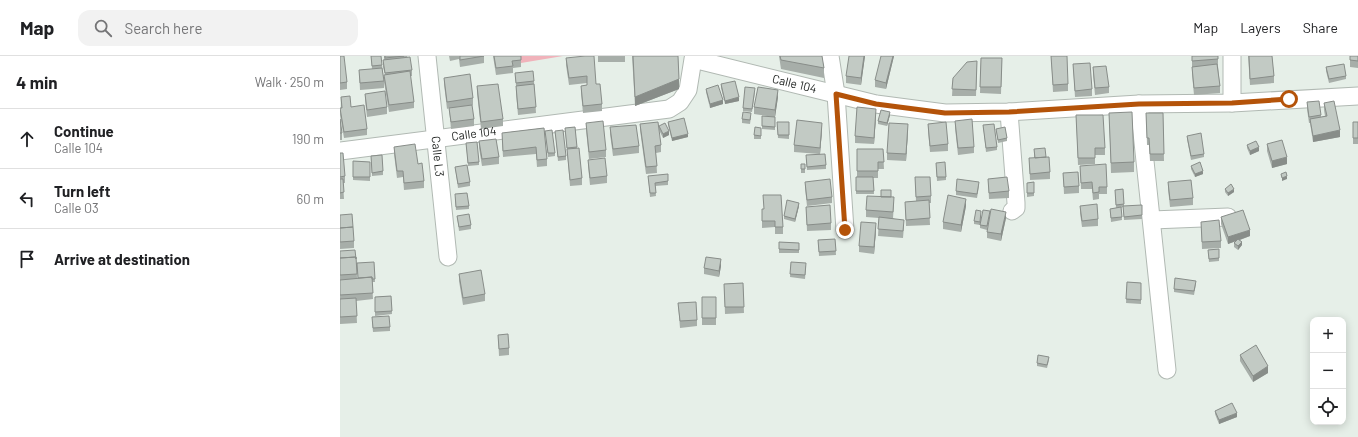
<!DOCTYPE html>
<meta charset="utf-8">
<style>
:root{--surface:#fff;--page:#f2f2f2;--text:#202124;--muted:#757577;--line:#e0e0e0}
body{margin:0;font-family:Barlow,sans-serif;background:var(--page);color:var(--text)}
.controls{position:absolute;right:12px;bottom:12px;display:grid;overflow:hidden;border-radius:8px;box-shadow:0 2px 10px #0003}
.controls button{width:36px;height:36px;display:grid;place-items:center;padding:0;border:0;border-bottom:1px solid var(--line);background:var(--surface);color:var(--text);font:20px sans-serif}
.stop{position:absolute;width:12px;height:12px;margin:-9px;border:3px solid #b45309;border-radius:50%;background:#fff}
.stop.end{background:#b45309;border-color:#fff;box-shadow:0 1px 4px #0008}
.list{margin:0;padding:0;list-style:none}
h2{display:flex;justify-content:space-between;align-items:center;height:52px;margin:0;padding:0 16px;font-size:17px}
h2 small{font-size:13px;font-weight:400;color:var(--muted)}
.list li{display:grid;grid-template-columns:26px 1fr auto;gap:12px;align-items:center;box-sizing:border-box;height:60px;padding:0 16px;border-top:1px solid var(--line)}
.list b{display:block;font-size:15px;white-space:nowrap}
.list p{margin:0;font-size:13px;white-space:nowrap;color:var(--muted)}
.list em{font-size:13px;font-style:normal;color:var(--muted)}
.icon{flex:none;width:22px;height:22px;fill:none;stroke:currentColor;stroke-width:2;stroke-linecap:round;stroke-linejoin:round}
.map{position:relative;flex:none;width:1018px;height:381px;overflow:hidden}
header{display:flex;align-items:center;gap:24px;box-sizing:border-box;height:56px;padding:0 20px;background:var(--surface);border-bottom:1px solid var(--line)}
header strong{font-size:19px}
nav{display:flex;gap:22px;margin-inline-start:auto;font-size:14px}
.search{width:280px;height:36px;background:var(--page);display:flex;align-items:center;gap:10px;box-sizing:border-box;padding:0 14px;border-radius:12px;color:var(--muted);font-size:15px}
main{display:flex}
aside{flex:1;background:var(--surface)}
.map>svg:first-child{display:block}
.green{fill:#f0b2ba}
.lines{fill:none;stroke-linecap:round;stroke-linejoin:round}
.minor-casing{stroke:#b1b9b3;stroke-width:19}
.minor{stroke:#fff;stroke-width:17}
.wall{fill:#a7aea9}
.shaded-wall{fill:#888d89}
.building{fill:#c2cac4;stroke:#888d89}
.route{stroke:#b45309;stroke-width:5}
.labels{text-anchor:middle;stroke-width:4;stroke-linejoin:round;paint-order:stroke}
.street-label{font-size:12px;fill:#1f2220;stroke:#fff}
</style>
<header>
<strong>Map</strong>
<div class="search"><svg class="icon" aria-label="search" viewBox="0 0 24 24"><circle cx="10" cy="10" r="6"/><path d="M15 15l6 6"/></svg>Search here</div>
<nav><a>Map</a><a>Layers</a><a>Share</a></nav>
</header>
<main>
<aside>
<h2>4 min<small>Walk · 250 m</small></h2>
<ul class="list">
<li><svg class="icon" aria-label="ahead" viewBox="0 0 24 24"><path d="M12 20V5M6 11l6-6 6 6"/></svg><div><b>Continue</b><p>Calle 104</p></div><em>190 m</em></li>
<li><svg class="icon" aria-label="left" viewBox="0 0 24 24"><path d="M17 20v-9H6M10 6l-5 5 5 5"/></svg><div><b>Turn left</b><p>Calle O3</p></div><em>60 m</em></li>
<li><svg class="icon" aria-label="arrive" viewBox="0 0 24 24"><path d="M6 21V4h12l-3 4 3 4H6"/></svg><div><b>Arrive at destination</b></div></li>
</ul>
</aside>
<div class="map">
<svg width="1018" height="381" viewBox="0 0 1018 381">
<rect width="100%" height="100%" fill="#e6efe8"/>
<path class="green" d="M180 0H223L181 7Z"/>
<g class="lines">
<g class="minor-casing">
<g id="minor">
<path id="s1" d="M87 0 108 201"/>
<path d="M490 0 496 38 505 174"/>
<path d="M892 47V0"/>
<path d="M799 48 827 314"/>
<path d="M669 56 676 147V152L672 155"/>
<path id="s2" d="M0 95 329 53 340 46 348 34 353 3 536 48 605 57 669 56 799 48 892 47 1018 40"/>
<path d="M812 164 888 161"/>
</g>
</g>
<use href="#minor" class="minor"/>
</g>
<path class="wall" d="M0 0 7 26V33L0 34Z
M31 0H41L44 25V32L20 34 19 14 32 13Z
M44 0H67L72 14V20H70L74 46V52L49 56 44 26 45 19 43 11V4H44Z
M109 0H144V7L120 11 119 3 110 5Z
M153 0H181V11L173 12V17L156 19Z
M258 0H285V6H258Z
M292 0H338L339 33 295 50Z
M432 0H482L484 12V22L441 13 439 0Z
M525 0 521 29 506 27V20Z
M554 0 546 33 535 31V24Z
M711 0 728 28V35L713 36Z
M852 0H878V10L880 30V37L854 39 852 18Z
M908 0H932L934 20V27L910 29Z
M1018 0V12L1010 11V4Z
M226 2 256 28 262 48V55L243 57 241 37V30L247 29V27L229 29 226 9Z
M641 2H662L661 38 640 37Z
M637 5 636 40H612L613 22Z
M733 8 752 33V40L735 41Z
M753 11 769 31V37L755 39 753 18Z
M986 11 1006 20V23L989 27 986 15Z
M175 17 194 25 196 57 178 59 176 37V30Z
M104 22 133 42V49L129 50 134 63V70L111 73 109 52 107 53 104 28Z
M381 28 399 45 385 48 381 32Z
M137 30 163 63V70L141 73 137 37Z
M366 33 383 48 370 52 366 36Z
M415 36 412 56 403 55V52Z
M25 38 47 51V58L27 61 25 44Z
M1 41 11 51 27 73V79L4 82 0 59V52H1Z
M438 41 435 61V74L422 73V60L434 61 414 58V51Z
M967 46 981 59V61L985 60 984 54V47L1000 81 973 86 970 67H969L967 53Z
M769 57 794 106V116L771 117Z
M806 57H823L824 105H810L809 89H807Z
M550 59 547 70 538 68V65Z
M736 59 765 92V99H755V108L738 109Z
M536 60 534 88 515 87V80Z
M411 61 410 68 402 67V63Z
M0 63 2 77V84H0Z
M615 65 634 91V97L618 99 615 72Z
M328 66 348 81 332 85 328 69Z
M437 66H449V83L438 82Z
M1013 66H1018V88H1013Z
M246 67 266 94V101L249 103 246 74Z
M300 68 321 89V96L316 97 317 117 306 118 300 74Z
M588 68 608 88V95L590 96 588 75Z
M643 69 657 91V94L646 96Z
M319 70 329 79 323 82 319 74Z
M235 71 237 92 242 122V129L230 130 225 72Z
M270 71 299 90V97L273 100 270 78Z
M204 72 207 103V110L197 111 196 98 163 101 162 84V77Z
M656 73 667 82V85L658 87Z
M482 74 480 98 486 109V113L467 114 466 103 479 98 454 96V89Z
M205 75 215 97V100L208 101Z
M215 75 226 100V104L218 105Z
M421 75V83H414V79Z
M568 75 566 105 547 104V97Z
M847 80 864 98V101L851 104 847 83Z
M139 85 159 101V108L142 110 139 92Z
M126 87 139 106V109L128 110Z
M927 88 947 108 932 112 927 95Z
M907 89 919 95 910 99 907 92Z
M54 91 78 108 84 125V132L64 134 63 121 57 122 54 98Z
M517 93H543L544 113H538V122H533L534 138H516V121H517Z
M694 93 706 101 710 116V123L690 124 689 102H694Z
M0 97 5 120V127H3L4 143H0Z
M31 100 43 115V119L32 120Z
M248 104 267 120V127L250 129 248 110Z
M13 105 30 106V125L13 124Z
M596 107 606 121V124L597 125Z
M461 108H465V117H461Z
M740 110 767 131V138H759V143L753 144 752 133H741Z
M851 110 863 118 855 121 851 113Z
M115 111 130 126V130L118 132Z
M723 117 739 130V137L724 138Z
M308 120 328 125V129L315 130 316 140 310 141Z
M575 121 591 140V147H589L590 169 566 170 565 146 576 145Z
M648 123 669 135V142L649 143Z
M465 126 492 141V147L467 150 465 132Z
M694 126V140L687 141V127Z
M828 126 853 142V149L830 151 828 133Z
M639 130 637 142 616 139V135Z
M783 133 784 150 802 159V163L784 164 783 151 781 152 782 164 771 166 770 153 776 152 775 134Z
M885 133 894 136 888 140 885 136Z
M115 141 129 150V153L116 154Z
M551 141 554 148 553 162 564 170 563 182 538 180 539 162 526 161V154Z
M459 150 455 166 444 163V160Z
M626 150 621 176 603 173V166Z
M740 150 758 163V170L742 171 740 157Z
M466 151 491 167V174L467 175Z
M422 153 443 171V178H435V171L422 172Z
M0 159 14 185V192L0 193Z
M641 159 640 169 634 168V165Z
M650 159 647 174 640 172V169Z
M117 160 131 169V173L119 175Z
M881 161 910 180 900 184 902 189 898 194 894 191V187L896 185 888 188 881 168Z
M666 162 661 185 647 182V176Z
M861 166 881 185V192L862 193Z
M536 174 534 198 519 196V190Z
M495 183 496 199 479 200 478 184Z
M439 186 459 187V197H439Z
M879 193V205L869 206 868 194Z
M0 195 16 203 17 222H18L34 206 35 226H32L33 243 16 245 17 267 0 268Z
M451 206 466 210 465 223 450 221Z
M381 210 379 221 364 218V212Z
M119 218 145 238V245L123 249 119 225Z
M787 226 801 227V248L786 247Z
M403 227 404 257 385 258 384 228Z
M856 228 854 239 834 236V233Z
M51 240 52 258 35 260V241Z
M362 241H376V269H362Z
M338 247 357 264V270L340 272Z
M32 265 50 271V275L33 276Z
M158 279 169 292V299L159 300Z
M900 299 928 317 913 326 900 305Z
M709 304 707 312 697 310V307Z
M875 355 897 361 879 368 875 358Z"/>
<path class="shaded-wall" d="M524 0H525L521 29V22Z
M553 0H554L546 33V27Z
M339 23V33L295 50V41Z
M438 34V41L435 61V54Z
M399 41V45L385 48V45Z
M383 44V48L370 52V48Z
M536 53V60L534 88V82Z
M550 56V59L547 70V67Z
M482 67V74L480 98V92Z
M568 68V75L566 105V98Z
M1000 74V81L973 86V80Z
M329 75V79L323 82V78Z
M348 78V81L332 85V82Z
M919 91V95L910 99V95Z
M947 101V108L932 112V105Z
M863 115V118L855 121V118Z
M947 120V123L942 125V122Z
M894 133V136L888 140V137Z
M626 143V150L621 176V169Z
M459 147V150L455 166V163Z
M666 156V162L661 185V178Z
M536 167V174L534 198V191Z
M910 174V180L888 188V181Z
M902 186V189L898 194V190Z
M381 203V210L379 221V215Z
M928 310V317L913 326V320Z
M897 357V361L879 368V364Z"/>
<path class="building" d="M0 0H4L7 26 0 27Z
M31 0H41L42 9 32 10Z
M45 0H64L45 2Z
M120 0H144L120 4Z
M154 0H181V4L172 5 173 10 156 12Z
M245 0H254L256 28H260L262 48 243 50 241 30 247 29V20L229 22 226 2Z
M293 0H338L339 23 295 41Z
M440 0H482L484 12 441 4Z
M509 0H524L521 22 506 20Z
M541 0H553L546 27 535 24Z
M711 0H727L728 28 713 29Z
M852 0H878V3L852 5Z
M909 0H932L934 20 910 23Z
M1010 0H1018V5L1010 4Z
M70 1 72 14 45 17 43 4Z
M641 2H662L661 31H640Z
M637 5 636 34 612 33 613 22 627 6Z
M750 7 752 33 735 35 733 8Z
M877 8 880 30 854 32 852 11Z
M1004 8 1006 20 989 23 986 11Z
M766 10 769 31 755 32 753 11Z
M42 12 44 25 20 27 19 14Z
M70 15 74 46 49 49 44 19Z
M193 15 194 25 176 27 175 17Z
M130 18 133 42 107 46 104 22Z
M395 25 399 41 385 45 381 28Z
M158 28 163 63 141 66 137 30Z
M194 28 196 51 178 53 176 30Z
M378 29 383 44 370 48 366 33Z
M405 31 415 32 412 53 403 52Z
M418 31 438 34 435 54 414 51Z
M45 35 47 51 27 54 25 38Z
M10 40 11 51 24 49 27 73 4 76 0 52H2L1 41Z
M979 45 981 59 969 61 967 46Z
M994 45 1000 74 973 80 970 63 987 60 984 47Z
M132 49 134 63 111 66 109 52Z
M517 51 536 53 534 82 515 80Z
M541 54 550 56 547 67 538 65Z
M403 56 411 57 410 64 402 63Z
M792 56 794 106 771 107 769 57Z
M806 57H823L824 98H810L809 82H807Z
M736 59H763L765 92H755V102H738Z
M422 60 435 61V71L422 70Z
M344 62 348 78 332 82 328 66Z
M0 63 2 77H0Z
M632 63 634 91 618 92 615 65Z
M457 64 482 67 480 92 454 89Z
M263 65 266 94 249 96 246 67Z
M318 66 321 89 315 90 317 110 306 111 300 68Z
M437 66H449V79H438Z
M606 66 608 88 590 90 588 68Z
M1013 66H1018V82H1013Z
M325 67 329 75 323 78 319 70Z
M549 67 568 68 566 98 547 97Z
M654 68 657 91 646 92 643 69Z
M296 69 299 90 273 93 270 71Z
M235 71 237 91 227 92 225 72Z
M415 71 421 72V80L414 79Z
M665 71 667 82 658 84 656 73Z
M204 72 207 103 197 104 196 91 163 95 162 77Z
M212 74 215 97H208L205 75Z
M223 74 226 100 218 101 215 75Z
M861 77 864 98 851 100 847 80Z
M156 83 159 101 142 103 139 85Z
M942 84 947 101 932 105 927 88Z
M916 85 919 91 910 95 907 89Z
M137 86 139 106 128 107 126 87Z
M75 88 78 108 82 107 84 125 64 127 63 115H57L54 91Z
M239 92 242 122 230 124 227 93Z
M705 92 706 101 695 102 694 93Z
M517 93H543L544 106H538V115H517Z
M0 97H3L5 120 0 121Z
M485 98 486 109 467 111 466 99Z
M42 99 43 115 32 117 31 100Z
M709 101 710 116 690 118 689 102Z
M265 102 267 120 250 122 248 104Z
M13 105 30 106V121H13Z
M605 106 606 121H597L596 107Z
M860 106 863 115 855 118 851 110Z
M461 108H465V113H461Z
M766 108 767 131H759V136L753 137 752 126 741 127 740 110Z
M127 109 130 126 118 128 115 111Z
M738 116 739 130 724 131 723 117Z
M946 116 947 120 942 122 941 118Z
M328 118V125L315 127 316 137H310L308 120Z
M516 121H533L534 135H516Z
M575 121H590L591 140 576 141Z
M667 121 669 135 649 137 648 123Z
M0 123H3L4 136 0 137Z
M490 123 492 141 467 144 465 126Z
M617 123 639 126 637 138 616 135Z
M851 124 853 142 830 144 828 126Z
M694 126V137H687V127Z
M891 128 894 133 888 137 885 133Z
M783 133 784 148 776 149 775 134Z
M541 134H551V141H541Z
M127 137 129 150 116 151 115 138Z
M423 139H441L443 171H435V165H422V153H424Z
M608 139 626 143 621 169 603 166Z
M527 140 554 141 553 156 526 154Z
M447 144 459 147 455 163 444 160Z
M589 144 590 162 566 164 565 146Z
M757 148 758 163 742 165 740 150Z
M490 149 491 167 467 169 466 151Z
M802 149V159L784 161 783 150Z
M781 151 782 161 771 162 770 153Z
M651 153 666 156 661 178 647 176Z
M636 154 641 155 640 166 634 165Z
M643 154 650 155 647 170 640 169Z
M903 154 910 174 888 181 881 161Z
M12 158 13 171 0 172V159Z
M129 158 131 169 119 171 117 160Z
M539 161 564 164 563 175 538 173Z
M879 164 881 185 862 186 861 166Z
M521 166 536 167 534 191 519 190Z
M13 171 14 185 0 186V172Z
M495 183 496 195 479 196 478 184Z
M898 183 902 186 898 190 894 187Z
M439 186 459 187V194L439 193Z
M879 193V202L869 203 868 194Z
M15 194 16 203V201L0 202V195Z
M16 201 17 218 0 219V202Z
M366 201 381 203 379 215 364 212Z
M34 206 35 223H32V221L18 222 17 207Z
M451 206 466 207 465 219 450 218Z
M141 214 145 238 123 242 119 218Z
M32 221 33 237 0 239V224Z
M835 222 856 225 854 235 834 233Z
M787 226 801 227V244L786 243Z
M403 227 404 251H385L384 228Z
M51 240 52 255 35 256V241Z
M362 241H376V262H362Z
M16 242 17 260 0 261V243Z
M356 246 357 264 340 265 338 247Z
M49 260 50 271 33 272 32 261Z
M168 278 169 292 159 293 158 279Z
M916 289 928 310 913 320 900 299Z
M698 299 709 301 707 309 697 307Z
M892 347 897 357 879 364 875 355Z"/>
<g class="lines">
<path class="route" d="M505 174 496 38 536 48 605 57 669 56 799 48 892 47 949 43"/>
</g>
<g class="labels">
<g class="street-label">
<text dy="4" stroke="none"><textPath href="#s2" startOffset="495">Calle 104</textPath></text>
<text dy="4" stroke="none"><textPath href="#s2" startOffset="135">Calle 104</textPath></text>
<text dy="4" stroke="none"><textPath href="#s1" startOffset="101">Calle L3</textPath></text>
</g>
</g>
</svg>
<div class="controls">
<button>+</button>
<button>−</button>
<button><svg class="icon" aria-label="locate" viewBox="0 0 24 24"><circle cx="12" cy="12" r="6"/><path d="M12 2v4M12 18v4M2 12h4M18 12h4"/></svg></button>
</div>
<div class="stop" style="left:949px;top:43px"></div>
<div class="stop end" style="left:505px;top:174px"></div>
</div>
</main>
